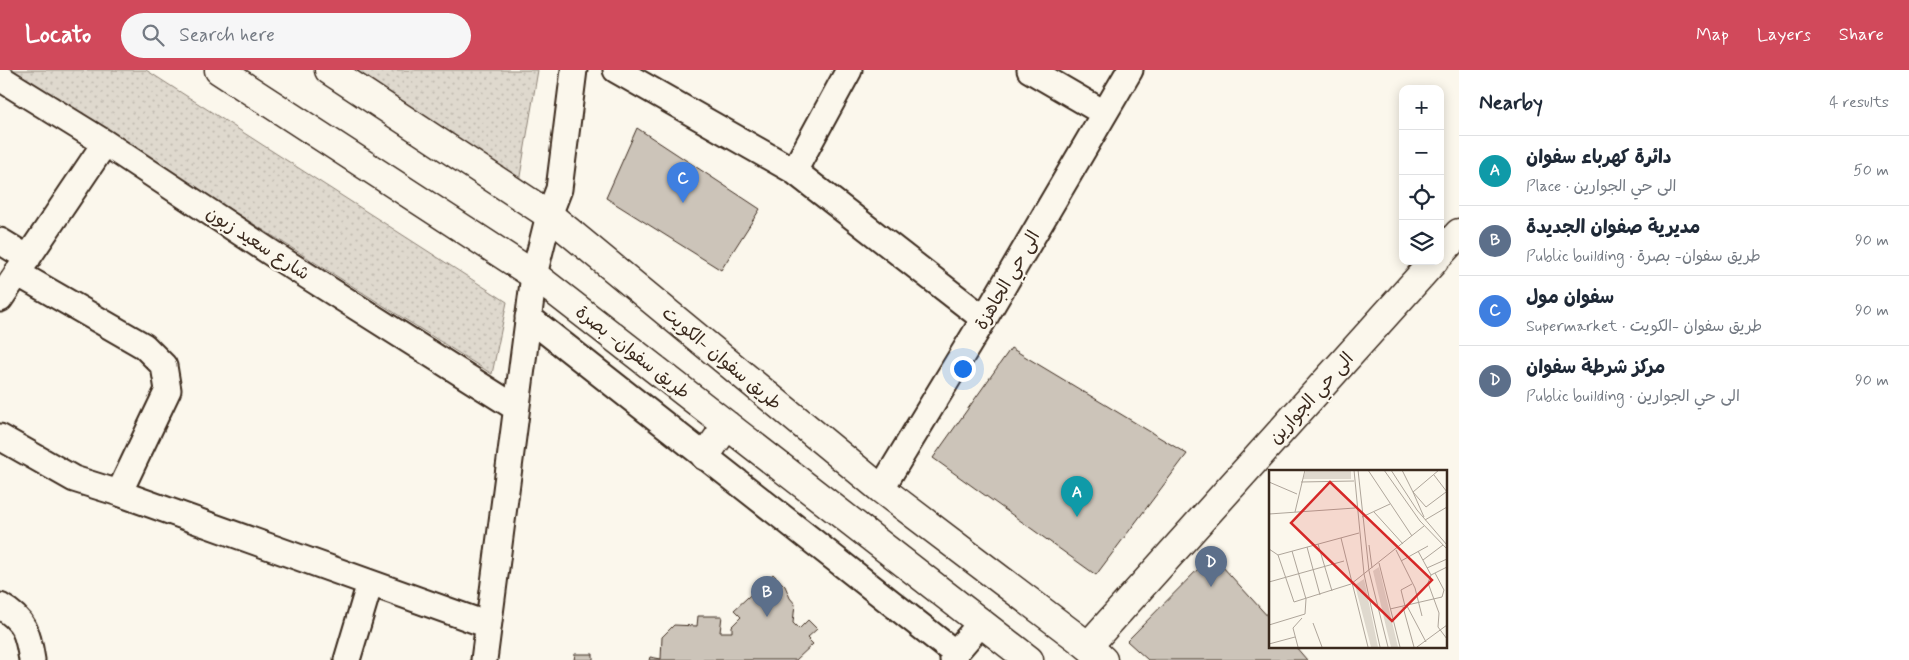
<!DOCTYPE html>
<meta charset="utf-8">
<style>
:root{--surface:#fff;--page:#f6f6f7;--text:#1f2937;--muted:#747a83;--line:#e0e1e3;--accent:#d1495b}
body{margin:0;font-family:Mynerve,"Playpen Sans Arabic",sans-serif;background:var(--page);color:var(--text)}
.controls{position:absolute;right:15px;top:15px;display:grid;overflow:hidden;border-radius:10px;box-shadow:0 2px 12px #0003}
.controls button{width:45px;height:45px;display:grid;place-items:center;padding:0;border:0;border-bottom:1px solid var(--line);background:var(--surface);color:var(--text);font:25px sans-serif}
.you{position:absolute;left:962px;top:298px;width:18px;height:18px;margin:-12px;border:4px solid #fff;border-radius:50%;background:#1a73e8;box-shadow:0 0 0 8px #1a73e833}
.badge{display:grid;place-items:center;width:32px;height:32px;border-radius:50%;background:var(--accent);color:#fff;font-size:16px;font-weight:700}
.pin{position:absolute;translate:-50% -41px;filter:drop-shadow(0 1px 2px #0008)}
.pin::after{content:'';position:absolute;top:26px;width:18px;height:15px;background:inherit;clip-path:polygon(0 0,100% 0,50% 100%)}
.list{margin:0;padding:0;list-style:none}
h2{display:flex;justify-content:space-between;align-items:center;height:65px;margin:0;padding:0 20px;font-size:21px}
h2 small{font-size:16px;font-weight:400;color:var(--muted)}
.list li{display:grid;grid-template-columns:32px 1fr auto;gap:15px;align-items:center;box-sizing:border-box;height:70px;padding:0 20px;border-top:1px solid var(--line)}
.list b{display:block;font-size:19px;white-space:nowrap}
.list p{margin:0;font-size:16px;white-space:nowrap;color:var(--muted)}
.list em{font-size:16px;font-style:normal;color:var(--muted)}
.icon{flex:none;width:28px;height:28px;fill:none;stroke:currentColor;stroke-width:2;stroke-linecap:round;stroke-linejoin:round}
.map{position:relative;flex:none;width:1459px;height:590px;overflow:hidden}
header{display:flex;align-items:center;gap:30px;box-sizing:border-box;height:70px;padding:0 25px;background:var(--accent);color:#fff}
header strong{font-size:24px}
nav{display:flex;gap:28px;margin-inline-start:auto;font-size:18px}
.search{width:350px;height:45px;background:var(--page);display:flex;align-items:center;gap:12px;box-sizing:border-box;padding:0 18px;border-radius:28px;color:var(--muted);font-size:19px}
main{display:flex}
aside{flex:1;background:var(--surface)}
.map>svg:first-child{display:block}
.grass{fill:url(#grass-dots);stroke:#8d8276}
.building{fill:#ccc4b9;stroke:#3b2a1e}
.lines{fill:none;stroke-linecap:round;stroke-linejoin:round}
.minor-casing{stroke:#3b2a1e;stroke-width:29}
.secondary-casing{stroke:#3b2a1e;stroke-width:31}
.trunk-casing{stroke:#3b2a1e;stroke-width:31}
.minor{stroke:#fbf7ec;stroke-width:25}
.secondary{stroke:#fbf7ec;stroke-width:28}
.trunk{stroke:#fbf7ec;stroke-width:28}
.labels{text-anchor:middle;stroke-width:4.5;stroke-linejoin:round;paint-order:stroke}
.street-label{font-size:18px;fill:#3b2a1e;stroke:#fbf7ec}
.inset-road{fill:none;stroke:#aea59a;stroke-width:1}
.view{fill:#d62828;fill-opacity:0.15;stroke:#d62828;stroke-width:2.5}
.inset-edge{fill:none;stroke:#3b2a1e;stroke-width:2.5}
</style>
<header>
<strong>Locato</strong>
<div class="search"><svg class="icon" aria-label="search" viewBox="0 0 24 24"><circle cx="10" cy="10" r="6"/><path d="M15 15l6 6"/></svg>Search here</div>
<nav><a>Map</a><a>Layers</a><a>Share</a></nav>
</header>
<main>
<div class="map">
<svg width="1459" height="590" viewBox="0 0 1459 590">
<defs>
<pattern id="grass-dots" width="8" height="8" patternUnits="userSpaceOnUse" patternTransform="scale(1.25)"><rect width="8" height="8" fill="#dfd9ce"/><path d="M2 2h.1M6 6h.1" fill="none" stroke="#c0bab0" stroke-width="1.8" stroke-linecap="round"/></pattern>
</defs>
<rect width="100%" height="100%" fill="#fbf7ec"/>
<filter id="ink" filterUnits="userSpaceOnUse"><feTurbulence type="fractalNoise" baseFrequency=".02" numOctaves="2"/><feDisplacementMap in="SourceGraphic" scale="10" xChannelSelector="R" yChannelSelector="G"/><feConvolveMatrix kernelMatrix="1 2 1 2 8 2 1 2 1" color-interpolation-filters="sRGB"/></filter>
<g filter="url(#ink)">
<path class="grass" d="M9 0H146L507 232 492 304Z
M355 0H538L519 112Z"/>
<path class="building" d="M637 58 760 139 721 200 606 128Z
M1011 278 1187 384 1096 505 933 388Z
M1212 485 1270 549V576H1295L1307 590H1148L1127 571Z
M773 504 785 516 790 528 795 534 793 553 799 559 808 550 817 559 807 568 813 574 796 590H649L650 587 661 589 662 567 674 555 697 556 698 546H722L720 562H732V556L741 547 734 540Z
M575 584H593V590H574Z"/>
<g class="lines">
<g class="minor-casing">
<path id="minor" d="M616 0 794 101 984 249
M1030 0 1104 43
M0 8 105 73 282 190 516 338
M794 101 849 0
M0 171 28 188
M17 203 144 276 164 296 168 320 119 423
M0 229 105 73
M528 247 955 583
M0 367 74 409 119 423 488 555
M881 419 984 249 1130 0
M0 536C25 550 28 564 32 590
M347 590 370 513
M484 590 534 205 549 145 559 119 574 0
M953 590 955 583 981 553"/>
</g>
<g class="secondary-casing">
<path id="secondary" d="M1440 184 1459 163
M1088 576 1434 191"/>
</g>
<g class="trunk-casing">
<path id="trunk" d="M219 0 534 205 1029 590
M329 0 549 145 881 419 1088 576 1103 590
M705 386 727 355"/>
</g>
<use href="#minor" class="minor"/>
<use href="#secondary" class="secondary"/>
<use href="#trunk" class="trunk"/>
</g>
</g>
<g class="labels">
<g class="street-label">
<text transform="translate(258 173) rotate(33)" y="6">شارع سعيد زبون</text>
<text transform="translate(1007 210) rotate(-60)" y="6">الى حي الجاهزة</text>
<text transform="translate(633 282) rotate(38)" y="6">طريق سفوان- بصرة</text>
<text transform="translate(722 288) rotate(40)" y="6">طريق سفوان -الكويت</text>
<text transform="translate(1311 328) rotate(-48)" y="6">الى حي الجوارين</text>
</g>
</g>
<g transform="translate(1269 400)">
<rect width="178" height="178" fill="#fbf7ec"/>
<path d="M110 97 129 177H122L118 161 104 101ZM95 109 109 177H102L86 115Z" fill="#dfd9ce"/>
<path d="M37 0H82V9H34Z" fill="#dfd9ce"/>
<path class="inset-road" d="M85 0 95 104 111 177M89 0 100 101 119 177M99 0 143 66M115 0 151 51 178 79M122 0 148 40 178 75M133 0 144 22 157 37 177 22M165 5 178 22M0 12 28 24M32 12 85 11M26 42 36 0M105 42 134 74M0 44 86 38M93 47 121 34M155 47 144 22 170 0M156 50 178 37M72 68 99 177M49 74 63 121M100 75 103 98M38 77 51 125M0 79 9 85 90 63M127 80 146 118 153 146M149 81 162 105M9 85 25 132 82 114 155 56M154 90 174 75M132 91 159 76M110 93 131 177M178 97 162 105 159 113 170 143 169 157 178 169M158 98 178 89M166 103 175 120 173 127M0 112 75 91M136 136 132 120 143 114M138 136 157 172M134 137 145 177M121 139 173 127M44 153 53 177M0 155 36 144 37 129 23 81M0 174 26 167M29 177 24 158 33 148M148 177 178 155"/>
<path class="view" d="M61 12 163 110 123 151 22 53Z"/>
<rect width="178" height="178" class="inset-edge"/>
</g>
</svg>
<div class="controls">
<button>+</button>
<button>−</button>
<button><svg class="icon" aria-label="locate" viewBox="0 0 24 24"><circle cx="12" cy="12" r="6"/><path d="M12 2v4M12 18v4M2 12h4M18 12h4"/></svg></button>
<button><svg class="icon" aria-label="layers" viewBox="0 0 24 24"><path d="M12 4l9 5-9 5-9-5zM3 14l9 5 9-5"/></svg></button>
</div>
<div class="you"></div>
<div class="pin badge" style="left:1077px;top:447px;background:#0f9aa8">A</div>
<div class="pin badge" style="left:767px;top:547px;background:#5c6f8a">B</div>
<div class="pin badge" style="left:683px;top:133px;background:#3f7fe0">C</div>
<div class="pin badge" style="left:1211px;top:517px;background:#5c6f8a">D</div>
</div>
<aside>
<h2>Nearby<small>4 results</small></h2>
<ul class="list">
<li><span class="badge" style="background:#0f9aa8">A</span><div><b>دائرة كهرباء سفوان</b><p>Place · الى حي الجوارين</p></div><em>50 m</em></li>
<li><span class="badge" style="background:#5c6f8a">B</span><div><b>مديرية صفوان الجديدة</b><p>Public building · طريق سفوان- بصرة</p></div><em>90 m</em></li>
<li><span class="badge" style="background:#3f7fe0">C</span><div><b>سفوان مول</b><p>Supermarket · طريق سفوان -الكويت</p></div><em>90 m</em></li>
<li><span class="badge" style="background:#5c6f8a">D</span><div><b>مركز شرطة سفوان</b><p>Public building · الى حي الجوارين</p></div><em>90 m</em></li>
</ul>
</aside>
</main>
